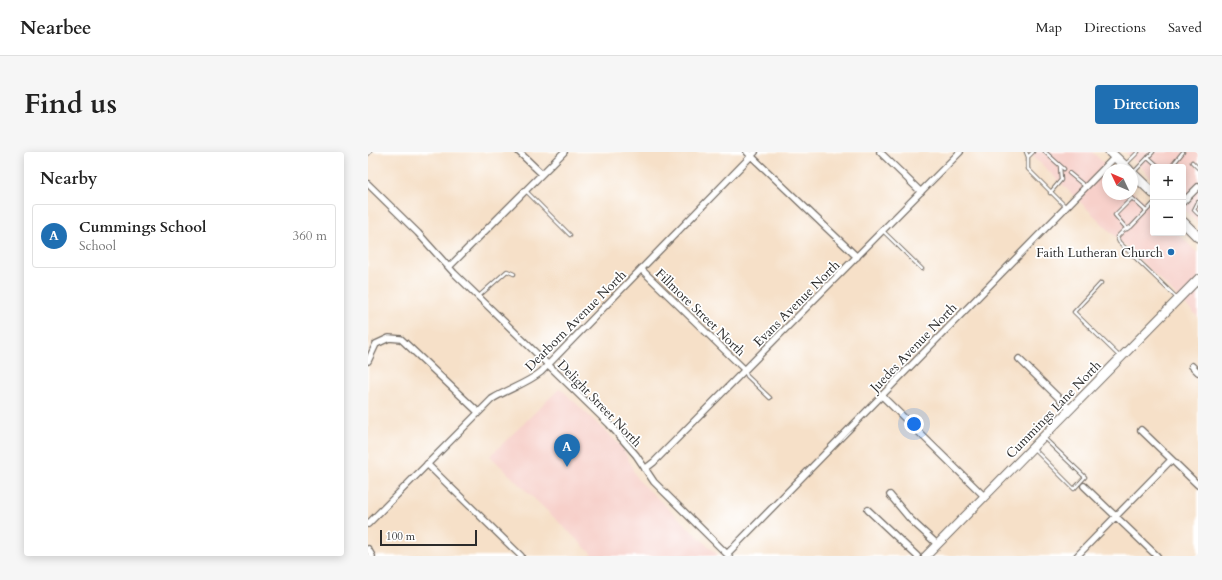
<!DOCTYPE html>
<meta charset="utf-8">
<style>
:root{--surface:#fff;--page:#f6f6f6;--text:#222;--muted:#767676;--line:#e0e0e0;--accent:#1f6fb2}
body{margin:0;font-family:Cardo,serif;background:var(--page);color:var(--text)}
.controls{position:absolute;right:12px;top:12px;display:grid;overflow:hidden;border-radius:4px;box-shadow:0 2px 10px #0003}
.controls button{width:36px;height:36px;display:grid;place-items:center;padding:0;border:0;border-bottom:1px solid var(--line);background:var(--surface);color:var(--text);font:20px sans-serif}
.compass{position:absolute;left:734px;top:12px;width:36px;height:36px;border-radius:50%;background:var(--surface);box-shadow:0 2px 10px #0003;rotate:314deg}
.scale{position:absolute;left:12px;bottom:10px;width:97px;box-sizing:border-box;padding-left:4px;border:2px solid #2b2b2b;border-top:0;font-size:11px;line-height:14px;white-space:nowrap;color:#2b2b2b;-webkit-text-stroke:3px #fff;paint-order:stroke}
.you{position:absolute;left:546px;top:272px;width:14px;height:14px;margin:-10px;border:3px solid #fff;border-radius:50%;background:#1a73e8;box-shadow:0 0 0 6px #1a73e833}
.badge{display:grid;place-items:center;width:26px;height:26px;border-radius:50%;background:var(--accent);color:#fff;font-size:13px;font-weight:700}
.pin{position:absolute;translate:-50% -33px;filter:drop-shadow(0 1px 2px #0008)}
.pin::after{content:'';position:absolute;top:21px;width:14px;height:12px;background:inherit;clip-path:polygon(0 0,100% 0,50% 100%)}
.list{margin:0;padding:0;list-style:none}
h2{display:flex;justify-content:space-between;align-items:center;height:52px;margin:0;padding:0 16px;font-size:17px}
h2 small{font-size:13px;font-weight:400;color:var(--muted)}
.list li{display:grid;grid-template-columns:26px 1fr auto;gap:12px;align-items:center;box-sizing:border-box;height:64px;margin:0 8px 8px;padding:0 8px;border:1px solid var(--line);border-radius:4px}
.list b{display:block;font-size:15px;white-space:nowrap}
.list p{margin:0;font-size:13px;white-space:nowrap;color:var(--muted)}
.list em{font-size:13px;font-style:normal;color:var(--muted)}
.map{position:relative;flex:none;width:830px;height:404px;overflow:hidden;border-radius:4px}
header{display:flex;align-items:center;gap:24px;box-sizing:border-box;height:56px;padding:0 20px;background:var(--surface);border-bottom:1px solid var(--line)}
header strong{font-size:19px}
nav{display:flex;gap:22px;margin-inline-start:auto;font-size:14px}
.intro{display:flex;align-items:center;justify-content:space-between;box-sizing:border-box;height:96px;padding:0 24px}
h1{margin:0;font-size:28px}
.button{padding:10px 18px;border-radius:4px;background:var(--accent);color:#fff;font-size:14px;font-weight:700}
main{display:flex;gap:24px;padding:0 24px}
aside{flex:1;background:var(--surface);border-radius:4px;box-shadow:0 2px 10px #0003}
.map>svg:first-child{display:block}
.built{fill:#f7d0ca}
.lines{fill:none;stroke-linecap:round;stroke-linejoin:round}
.lane-casing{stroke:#726a62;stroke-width:4.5}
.street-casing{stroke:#726a62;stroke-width:8}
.secondary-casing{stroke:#726a62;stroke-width:10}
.primary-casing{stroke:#726a62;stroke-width:11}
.lane{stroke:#fff;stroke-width:2.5}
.street{stroke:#fff;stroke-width:5.5}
.secondary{stroke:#fff;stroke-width:8}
.primary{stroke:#fff;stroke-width:9}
.poi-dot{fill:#1f6fb2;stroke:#fff;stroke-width:1.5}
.labels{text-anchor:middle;stroke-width:3.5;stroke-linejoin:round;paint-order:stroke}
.poi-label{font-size:13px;fill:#2b2b2b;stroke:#fff;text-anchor:end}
.street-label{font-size:13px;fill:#2b2b2b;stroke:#fff}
</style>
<header>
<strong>Nearbee</strong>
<nav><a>Map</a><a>Directions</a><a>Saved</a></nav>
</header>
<div class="intro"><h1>Find us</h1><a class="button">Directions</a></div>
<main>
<aside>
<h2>Nearby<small></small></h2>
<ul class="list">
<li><span class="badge">A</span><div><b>Cummings School</b><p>School</p></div><em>360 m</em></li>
</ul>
</aside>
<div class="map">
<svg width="830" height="404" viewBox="0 0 830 404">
<rect width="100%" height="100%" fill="#fff"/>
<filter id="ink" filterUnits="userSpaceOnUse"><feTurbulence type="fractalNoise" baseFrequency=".025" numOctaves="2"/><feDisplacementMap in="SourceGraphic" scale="8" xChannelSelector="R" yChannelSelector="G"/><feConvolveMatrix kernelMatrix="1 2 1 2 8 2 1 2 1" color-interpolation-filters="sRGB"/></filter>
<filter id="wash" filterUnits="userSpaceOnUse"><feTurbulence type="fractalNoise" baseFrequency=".012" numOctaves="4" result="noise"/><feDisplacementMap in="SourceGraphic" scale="16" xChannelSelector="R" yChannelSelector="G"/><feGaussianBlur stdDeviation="0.9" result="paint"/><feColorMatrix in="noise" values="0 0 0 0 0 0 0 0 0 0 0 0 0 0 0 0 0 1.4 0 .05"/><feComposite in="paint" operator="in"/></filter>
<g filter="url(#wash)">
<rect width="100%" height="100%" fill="#f6e0c8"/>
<path class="built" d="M661 0H724L743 18H740V42H764V38L785 58V81H809L830 101V165Z
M757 0H830V71L815 56V15H785V27Z
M192 236 255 296 269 327 351 404H226L122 304Z"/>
</g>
<g filter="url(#ink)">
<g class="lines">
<g class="lane-casing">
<path id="lane" d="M658 0 660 5V17L698 55
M677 0 696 17
M0 2 2 0
M660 5 665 0
M780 5 791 15
M824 10 830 16
M758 12 770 0
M803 15 815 0
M766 20 785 0
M701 21 718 35
M158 39 202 83
M682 41 693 28 692 14
M830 50 826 58 830 62
M785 52 763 75 756 78 749 85 751 90 810 147
M759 77 747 63 764 46 778 59
M515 79 554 117
M733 131 706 160 752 205
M111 144 139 119 146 122
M377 219 379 224 402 246
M666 297 706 337 717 325 676 286"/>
</g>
<g class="street-casing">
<path id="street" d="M151 0 174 22
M379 0 489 105
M512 0 553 40
M0 32 50 81 86 121 241 272 268 303 286 330 361 404
M815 50 830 35
M81 115 196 0
M273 117 377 218
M651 207 702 257
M0 209 8 192 21 186 33 187 110 260
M824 214 830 220
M513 243 616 344
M773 278 830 333
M59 312 153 404
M277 317 286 310 592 0
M716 334 789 404
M522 343 542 367 569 392
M500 358 549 404
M0 372 124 247C140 237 158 232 173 220L387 0
M0 397 4 404
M359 402 747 5
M709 404 803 308"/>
</g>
<g class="secondary-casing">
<path id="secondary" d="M558 404 830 127"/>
</g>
<g class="primary-casing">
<path id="primary" d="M742 0 761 18
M764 21 785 41
M815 70 830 85"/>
</g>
<use href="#lane" class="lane"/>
<use href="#street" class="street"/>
<use href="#secondary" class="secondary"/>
<use href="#primary" class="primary"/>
</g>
</g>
<circle class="poi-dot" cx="803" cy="100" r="4"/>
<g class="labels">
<g class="poi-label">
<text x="795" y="105">Faith Lutheran Church</text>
</g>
<g class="street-label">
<text transform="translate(428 151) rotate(-45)" y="5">Evans Avenue North</text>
<text transform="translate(333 160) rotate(44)" y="5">Fillmore Street North</text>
<text transform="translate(207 168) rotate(-45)" y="5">Dearborn Avenue North</text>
<text transform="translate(545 195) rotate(-46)" y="5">Juedes Avenue North</text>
<text transform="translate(232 251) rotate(46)" y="5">Delight Street North</text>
<text transform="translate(685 257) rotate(-46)" y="5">Cummings Lane North</text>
</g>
</g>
</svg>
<div class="controls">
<button>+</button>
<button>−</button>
</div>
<svg class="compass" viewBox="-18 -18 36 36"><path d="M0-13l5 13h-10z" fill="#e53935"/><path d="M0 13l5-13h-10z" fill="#767676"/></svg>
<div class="scale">100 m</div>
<div class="you"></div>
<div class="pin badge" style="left:199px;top:315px">A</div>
</div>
</main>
